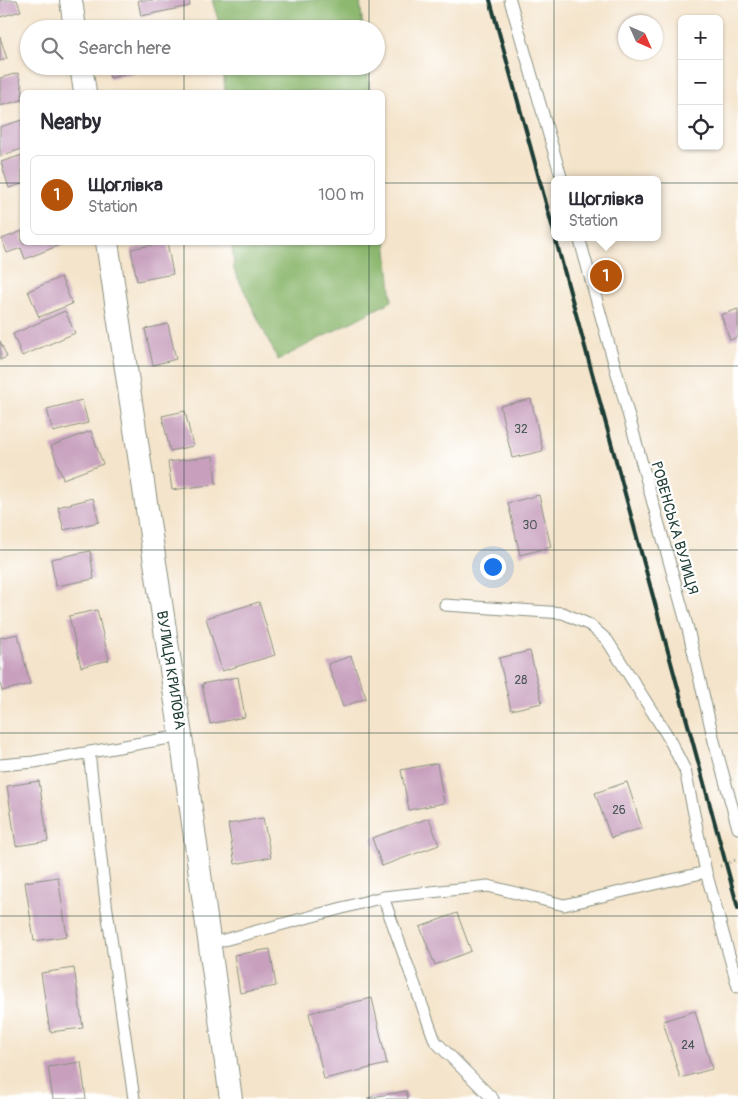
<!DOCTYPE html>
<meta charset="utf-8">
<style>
:root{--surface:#fff;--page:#f2f2f3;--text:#2b2b33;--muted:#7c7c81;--line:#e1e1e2;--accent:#b45309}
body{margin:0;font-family:Pangolin,sans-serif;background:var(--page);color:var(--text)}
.controls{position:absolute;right:15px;top:15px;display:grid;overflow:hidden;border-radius:8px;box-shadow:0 1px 4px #0004}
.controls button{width:45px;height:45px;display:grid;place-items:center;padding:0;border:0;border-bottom:1px solid var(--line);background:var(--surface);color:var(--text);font:25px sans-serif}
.compass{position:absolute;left:618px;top:15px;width:45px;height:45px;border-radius:50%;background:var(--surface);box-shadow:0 1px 4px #0004;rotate:135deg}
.you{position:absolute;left:492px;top:566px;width:18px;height:18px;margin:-12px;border:4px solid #fff;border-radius:50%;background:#1a73e8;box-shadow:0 0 0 8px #1a73e833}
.badge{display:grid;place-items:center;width:32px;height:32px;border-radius:50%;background:var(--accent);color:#fff;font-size:16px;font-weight:700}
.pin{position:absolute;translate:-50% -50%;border:2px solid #fff;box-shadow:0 1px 5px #0006}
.popup{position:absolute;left:551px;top:176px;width:110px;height:65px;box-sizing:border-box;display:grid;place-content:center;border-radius:8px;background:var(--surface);filter:drop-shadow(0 1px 4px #0005);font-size:16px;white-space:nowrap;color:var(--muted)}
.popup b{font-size:19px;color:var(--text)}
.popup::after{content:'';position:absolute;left:50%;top:100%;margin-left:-10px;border:10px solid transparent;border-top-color:var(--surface)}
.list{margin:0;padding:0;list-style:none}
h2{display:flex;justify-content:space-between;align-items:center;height:65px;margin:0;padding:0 20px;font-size:21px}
h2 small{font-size:16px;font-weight:400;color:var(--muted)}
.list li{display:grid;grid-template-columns:32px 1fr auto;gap:15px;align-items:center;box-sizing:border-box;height:80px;margin:0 10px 10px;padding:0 10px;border:1px solid var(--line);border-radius:8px}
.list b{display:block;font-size:19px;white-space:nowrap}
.list p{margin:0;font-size:16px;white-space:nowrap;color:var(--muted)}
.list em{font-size:16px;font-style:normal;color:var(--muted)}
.icon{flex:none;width:28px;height:28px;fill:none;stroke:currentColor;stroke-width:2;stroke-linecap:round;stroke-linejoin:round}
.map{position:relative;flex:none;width:738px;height:1099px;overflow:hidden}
.search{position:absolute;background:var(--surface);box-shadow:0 1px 4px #0004;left:20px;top:20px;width:365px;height:55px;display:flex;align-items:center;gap:12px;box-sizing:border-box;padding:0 18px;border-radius:28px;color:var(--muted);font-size:19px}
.panel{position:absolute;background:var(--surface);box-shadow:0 1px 4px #0004;left:20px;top:90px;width:365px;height:155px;border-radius:8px}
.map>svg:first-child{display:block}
.forest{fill:#8db870;stroke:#567a52}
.building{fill:#c8a0be}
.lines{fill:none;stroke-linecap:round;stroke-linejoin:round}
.service-casing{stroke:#8a9080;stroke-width:13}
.minor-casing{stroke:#8a9080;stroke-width:24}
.path{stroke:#8a9080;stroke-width:3;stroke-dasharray:1 4;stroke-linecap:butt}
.service{stroke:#fff;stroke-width:11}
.minor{stroke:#fff;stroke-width:22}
.rail{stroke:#1f3d34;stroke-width:4}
.grid{fill:none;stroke:#1f3d34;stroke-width:1;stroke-opacity:0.55}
.labels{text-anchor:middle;stroke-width:4.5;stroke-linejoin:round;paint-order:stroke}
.number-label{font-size:12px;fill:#495656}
.street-label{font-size:15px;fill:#1f3d34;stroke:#fff}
</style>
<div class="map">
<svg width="738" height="1099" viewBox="0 0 738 1099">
<rect width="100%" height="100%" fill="#fff"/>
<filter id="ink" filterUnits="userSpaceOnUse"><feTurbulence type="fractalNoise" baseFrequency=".02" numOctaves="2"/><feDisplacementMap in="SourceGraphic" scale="10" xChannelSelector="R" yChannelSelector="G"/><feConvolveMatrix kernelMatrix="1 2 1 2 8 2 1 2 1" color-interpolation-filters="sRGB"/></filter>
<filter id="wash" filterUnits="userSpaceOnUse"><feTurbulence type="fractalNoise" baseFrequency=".0096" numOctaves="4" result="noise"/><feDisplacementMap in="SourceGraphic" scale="20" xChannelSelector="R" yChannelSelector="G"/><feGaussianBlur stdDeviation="1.12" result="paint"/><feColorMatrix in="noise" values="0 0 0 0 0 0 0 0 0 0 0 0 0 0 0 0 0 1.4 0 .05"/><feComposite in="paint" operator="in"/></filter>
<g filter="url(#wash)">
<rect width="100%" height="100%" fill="#f4e4cb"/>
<path class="forest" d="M212 0H360L363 29H221Z
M223 66H367L370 92H225Z
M383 209 392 301 278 360 234 270 232 243 382 242Z"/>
<g id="blocks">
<path class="building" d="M0 0H17L21 11 0 17Z
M138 0H189L190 6 141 16Z
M0 37 7 59 0 61Z
M107 66H154V68L110 78Z
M18 73 23 92 22 100 0 106V78Z
M22 120V149L0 156V127Z
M22 155V184L9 188 1 162Z
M22 231V242H59L60 245 25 259 21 248 7 253 2 239Z
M167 242 173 274 137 281 131 249Z
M61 277 72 304 39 317 28 291Z
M738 309V337L730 340 721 315Z
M65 311 75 333 22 356 13 334Z
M168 324 176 359 153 365 145 329Z
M0 341 7 357 0 360Z
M531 399 543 451 512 458 500 406Z
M82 400 88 423 53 432 47 409Z
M185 411 193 446 170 451 162 416Z
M91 431 103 464 63 479 51 446Z
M213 456 216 484 172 490 168 462Z
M539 495 551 547 520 555 508 503Z
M93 498 99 522 64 530 58 507Z
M90 551 94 579 56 586 51 559Z
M259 602 275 655 222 671 206 618Z
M97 610 109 660 81 667 69 616Z
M18 634 30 684 2 691 0 683V638Z
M530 651 542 703 511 710 499 658Z
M351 656 366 698 343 707 328 664Z
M238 677 245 717 210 724 202 684Z
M437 763 444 803 409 810 401 770Z
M39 781 48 841 16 846 7 786Z
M627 782 642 828 611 838 595 793Z
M263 818 271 857 235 864 228 824Z
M429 818 439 845 382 866 372 838Z
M58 877 67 936 34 941 25 882Z
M457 913 471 951 435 965 420 927Z
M270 949 276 986 240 993 234 955Z
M74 968 83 1028 50 1032 41 973Z
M372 998 387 1064 324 1079 309 1013Z
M695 1011 712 1069 680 1078 663 1021Z
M81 1062 86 1099H53L48 1067Z
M406 1091 408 1099H367V1098Z"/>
</g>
</g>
<g filter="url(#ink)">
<use href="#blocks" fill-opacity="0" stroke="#8a9080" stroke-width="1"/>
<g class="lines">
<g class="service-casing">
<path id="service" d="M510 0 562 180
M579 237 688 629 714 741 738 828
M445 605 563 613 590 625 607 640 667 735 685 770 706 872 738 987
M89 752 106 903 134 1099
M0 765 34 762 181 736
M383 897 435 1041 493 1099
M209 944 383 897 488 886 564 905 706 872"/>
</g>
<g class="minor-casing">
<path id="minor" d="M71 0 75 29
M81 66 85 92
M107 242 181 736 231 1099"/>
</g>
<path class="path" d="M720 866 738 859"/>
<use href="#service" class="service"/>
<use href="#minor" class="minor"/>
<path class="rail" d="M490 0 555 236
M555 237 738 908"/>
</g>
</g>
<path class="grid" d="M184 0V29M369 0V29M554 0V1099M184 66V92M369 66V92M0 183H22M382 183H738M184 242V1099M369 242V1099M0 366H738M0 550H738M0 733H738M0 916H738"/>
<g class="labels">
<g class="number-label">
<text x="521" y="433">32</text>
<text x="530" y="529">30</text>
<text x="521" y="684">28</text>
<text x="619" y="814">26</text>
<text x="688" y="1049">24</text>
</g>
<g class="street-label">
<text transform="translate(675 528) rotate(74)" y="5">РОВЕНСЬКА ВУЛИЦЯ</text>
<text transform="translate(171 670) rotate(81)" y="5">ВУЛИЦЯ КРИЛОВА</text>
</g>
</g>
</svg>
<div class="controls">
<button>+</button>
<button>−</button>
<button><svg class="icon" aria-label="locate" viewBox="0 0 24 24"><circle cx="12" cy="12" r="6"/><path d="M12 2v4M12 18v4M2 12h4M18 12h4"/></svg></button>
</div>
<svg class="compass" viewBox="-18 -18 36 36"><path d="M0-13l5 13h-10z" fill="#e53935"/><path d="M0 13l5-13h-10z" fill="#7c7c81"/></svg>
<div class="you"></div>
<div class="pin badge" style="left:606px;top:276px">1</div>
<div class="popup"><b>Щоглівка</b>Station</div>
<div class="search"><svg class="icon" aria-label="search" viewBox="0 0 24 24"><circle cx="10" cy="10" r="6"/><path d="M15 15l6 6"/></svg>Search here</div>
<section class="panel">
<h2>Nearby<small></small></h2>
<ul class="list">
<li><span class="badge">1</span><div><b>Щоглівка</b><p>Station</p></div><em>100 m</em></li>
</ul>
</section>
</div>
